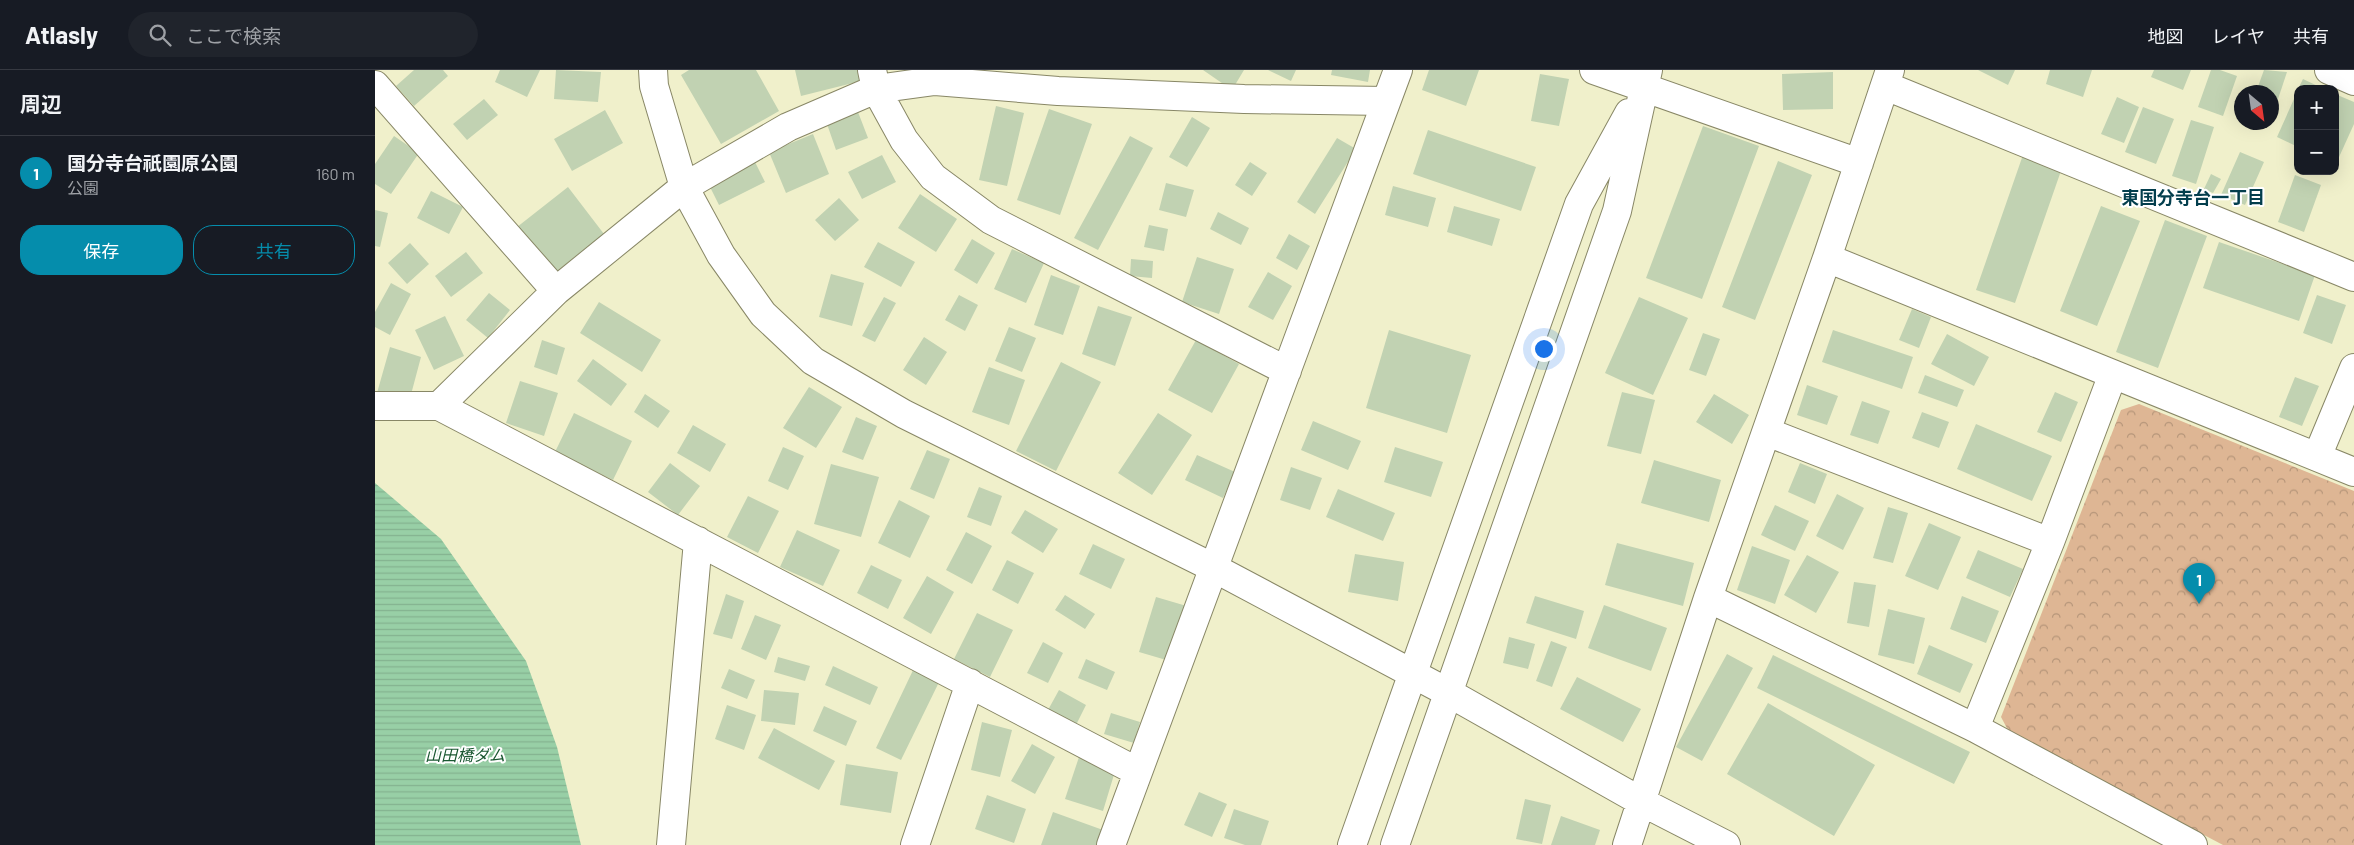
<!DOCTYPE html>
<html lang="ja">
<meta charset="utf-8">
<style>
:root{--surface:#171b24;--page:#20242c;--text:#f1f3f6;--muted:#9ea1a6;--line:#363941;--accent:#058dac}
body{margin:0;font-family:Barlow,"Noto Sans JP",sans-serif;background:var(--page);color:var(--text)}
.controls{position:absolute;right:15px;top:15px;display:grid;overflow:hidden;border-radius:10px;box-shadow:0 5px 20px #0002}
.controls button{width:45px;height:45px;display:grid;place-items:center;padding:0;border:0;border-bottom:1px solid var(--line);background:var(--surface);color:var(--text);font:25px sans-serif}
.compass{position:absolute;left:1859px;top:15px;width:45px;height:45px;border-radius:50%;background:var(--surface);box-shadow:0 5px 20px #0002;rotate:151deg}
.you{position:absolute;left:1168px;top:278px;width:18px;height:18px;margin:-12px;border:4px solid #fff;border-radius:50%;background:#1a73e8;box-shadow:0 0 0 8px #1a73e833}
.badge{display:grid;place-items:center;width:32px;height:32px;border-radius:50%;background:var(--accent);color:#fff;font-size:16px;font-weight:700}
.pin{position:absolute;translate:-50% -41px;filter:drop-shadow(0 1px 2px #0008)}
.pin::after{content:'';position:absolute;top:26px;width:18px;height:15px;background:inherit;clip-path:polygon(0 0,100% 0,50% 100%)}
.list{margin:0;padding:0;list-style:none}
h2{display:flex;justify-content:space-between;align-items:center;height:65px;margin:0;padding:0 20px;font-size:21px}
h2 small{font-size:16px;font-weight:400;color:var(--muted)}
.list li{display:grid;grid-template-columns:32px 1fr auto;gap:15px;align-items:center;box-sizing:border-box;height:75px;padding:0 20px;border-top:1px solid var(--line)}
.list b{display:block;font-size:19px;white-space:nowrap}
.list p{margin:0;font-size:16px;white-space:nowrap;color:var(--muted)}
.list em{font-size:16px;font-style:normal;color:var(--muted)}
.actions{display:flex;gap:10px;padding:15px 20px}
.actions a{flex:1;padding:11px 0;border:1px solid var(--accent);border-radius:20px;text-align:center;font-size:18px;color:var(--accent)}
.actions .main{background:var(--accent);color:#fff}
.icon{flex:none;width:28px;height:28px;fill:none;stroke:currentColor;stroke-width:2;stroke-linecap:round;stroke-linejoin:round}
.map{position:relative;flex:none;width:1979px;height:775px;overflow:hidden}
header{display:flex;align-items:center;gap:30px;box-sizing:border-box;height:70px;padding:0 25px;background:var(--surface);border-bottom:1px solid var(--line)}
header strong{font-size:24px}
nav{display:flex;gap:28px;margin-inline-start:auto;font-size:18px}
.search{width:350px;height:45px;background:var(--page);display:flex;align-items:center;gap:12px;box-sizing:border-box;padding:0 18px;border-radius:28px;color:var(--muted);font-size:19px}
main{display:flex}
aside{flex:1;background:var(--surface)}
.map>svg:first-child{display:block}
.park{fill:url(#park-crowns)}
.water{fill:url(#water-rules)}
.building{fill:#c1d2b2}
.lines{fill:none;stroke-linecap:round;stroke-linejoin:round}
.minor-casing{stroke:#888766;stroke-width:30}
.minor{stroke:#fff;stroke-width:28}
.labels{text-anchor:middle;stroke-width:4;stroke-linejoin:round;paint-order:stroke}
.water-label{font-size:16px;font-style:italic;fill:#1a5731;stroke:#fff}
.quarter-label{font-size:18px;font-weight:bold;fill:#033e4d;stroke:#fff}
</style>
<header>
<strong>Atlasly</strong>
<div class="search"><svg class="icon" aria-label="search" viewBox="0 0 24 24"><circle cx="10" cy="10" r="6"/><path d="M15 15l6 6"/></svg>ここで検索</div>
<nav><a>地図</a><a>レイヤ</a><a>共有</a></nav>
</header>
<main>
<aside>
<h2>周辺<small></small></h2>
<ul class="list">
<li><span class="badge">1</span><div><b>国分寺台祇園原公園</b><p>公園</p></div><em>160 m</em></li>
</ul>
<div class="actions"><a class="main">保存</a><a>共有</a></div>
</aside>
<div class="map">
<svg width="1979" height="775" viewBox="0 0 1979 775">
<defs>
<pattern id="park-crowns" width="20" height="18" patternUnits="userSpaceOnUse" patternTransform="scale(1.25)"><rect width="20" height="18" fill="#deb694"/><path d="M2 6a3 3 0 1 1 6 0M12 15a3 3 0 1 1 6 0" fill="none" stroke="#b59579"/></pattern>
<pattern id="water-rules" width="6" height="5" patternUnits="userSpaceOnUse" patternTransform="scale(1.25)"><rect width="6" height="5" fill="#98cfa6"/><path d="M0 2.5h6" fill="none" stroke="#84b28f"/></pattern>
</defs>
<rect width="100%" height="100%" fill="#f0f0cb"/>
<path class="park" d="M1764 334 1979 421V775H1848L1634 662 1626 647 1746 340Z"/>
<path class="water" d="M0 413 66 469 151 591 182 677 206 775H0Z"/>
<path class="building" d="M39 0H68L73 6 39 36 21 16Z
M125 0H165L152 27 120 12Z
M181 0 226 2 223 32 179 29Z
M314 0H381L404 41 346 74 306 5Z
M420 0H483L486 11 426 26Z
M828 0H869L857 20Z
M893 0H921L916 11Z
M957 0H995L993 12 956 5Z
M1054 0H1104L1091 36 1047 20Z
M1603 0H1640L1633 15Z
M1675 0H1717L1708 27 1671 14Z
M1779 0H1816L1808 20 1776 7Z
M1836 0H1845L1862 6 1848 46 1823 37Z
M1889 0 1912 2 1897 47 1896 22H1881Z
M1458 2V39L1408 40 1407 4Z
M1165 4 1194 9 1184 56 1156 51Z
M1928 9 1949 19H1923Z
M1923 20V77L1902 67Z
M1960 24 1979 32V54L1960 96Z
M1742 27 1764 37 1749 73 1726 64Z
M109 29 123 45 92 70 78 54Z
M621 36 649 43 632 116 604 110Z
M1768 37 1799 49 1781 94 1750 82Z
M674 39 717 54 685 145 642 130Z
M230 40 248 73 197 101 179 69Z
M483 42 493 68 461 80 452 54Z
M817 47 835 58 812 97 794 87Z
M1816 50 1839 57 1821 114 1797 106Z
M1328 56 1384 76 1327 229 1271 208Z
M1053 60 1161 97 1146 141 1038 104Z
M438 64 454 104 411 123 394 82Z
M19 66 44 83 16 124 0 114V94Z
M755 66 778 78 723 180 699 168Z
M962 68 981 79 940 144 922 132Z
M1649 82 1688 95 1640 233 1601 220Z
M1865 82 1889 92 1870 135 1846 125Z
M507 85 521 112 487 129 473 102Z
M378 88 390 112 344 135 332 111Z
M1403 91 1437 105 1380 250 1347 237Z
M875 92 892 103 877 126 860 115Z
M1836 104 1846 109 1838 123 1829 119Z
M1920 105 1946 115 1929 162 1903 152Z
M791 113 819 120 811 147 784 140Z
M1018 116 1061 128 1053 157 1010 145Z
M193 117 229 164 173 208 137 161Z
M56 121 88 137 74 164 42 148Z
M545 124 582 149 561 182 523 158Z
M464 128 484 150 460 171 440 150Z
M1079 136 1125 149 1117 176 1072 162Z
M1726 136 1765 151 1722 256 1685 241Z
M0 140 13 143 5 177 0 176Z
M843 142 874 158 866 175 835 159Z
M1790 150 1832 166 1783 298 1741 282Z
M774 155 793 159 789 181 769 177Z
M914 164 935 176 922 200 901 188Z
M597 169 620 183 602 214 579 200Z
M503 172 540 192 526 217 489 197Z
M1844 172 1940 205 1924 251 1828 218Z
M35 173 54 194 32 214 13 193Z
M637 179 669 193 651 233 619 219Z
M91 182 108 203 76 227 60 206Z
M822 187 859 199 844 244 807 232Z
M756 189 778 191 777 208 755 206Z
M893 202 917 216 898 250 873 237Z
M456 204 489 213 477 256 444 247Z
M676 205 705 216 688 265 659 255Z
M16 213 36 224 15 265 0 257V242Z
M114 223 135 240 113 268 91 250Z
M584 225 603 235 590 261 570 250Z
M1942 225 1971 235 1957 274 1928 263Z
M509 227 521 233 500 272 487 266Z
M1264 227 1313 248 1278 325 1230 303Z
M224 232 286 270 267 302 205 263Z
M723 236 757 247 740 296 707 284Z
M1537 239 1556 247 1544 278 1524 270Z
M70 246 89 286 59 300 40 260Z
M634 257 661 268 647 302 620 291Z
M1014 260 1096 285 1072 363 991 338Z
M1458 260 1538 287 1527 319 1447 292Z
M1328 263 1345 269 1331 306 1314 300Z
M1572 264 1614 287 1599 316 1556 294Z
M549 267 572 282 551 315 528 300Z
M167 270 190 278 182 305 159 297Z
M821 270 864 294 837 343 793 320Z
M15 277 46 287 34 332 2 323Z
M218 289 252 314 236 336 202 311Z
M686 292 726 312 681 401 641 381Z
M614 297 650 310 634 355 597 342Z
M1550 305 1589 320 1582 337 1543 323Z
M1920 307 1944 316 1927 356 1904 347Z
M145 311 183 323 169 366 131 353Z
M1432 315 1463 326 1452 355 1422 345Z
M434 317 467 337 441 378 408 358Z
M1247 322 1280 330 1266 384 1232 376Z
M1680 322 1703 332 1686 372 1662 362Z
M270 324 295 341 283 358 259 342Z
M1339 324 1374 345 1357 374 1321 352Z
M1487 331 1515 341 1503 374 1475 365Z
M1547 342 1574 352 1564 378 1537 368Z
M199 343 257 371 238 410 180 382Z
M783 343 817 365 777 425 743 403Z
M481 347 502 356 488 390 467 382Z
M938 351 986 371 973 400 926 380Z
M1601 354 1677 386 1657 431 1582 399Z
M318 355 351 374 335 402 302 383Z
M408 377 429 386 413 420 393 411Z
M1020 377 1068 392 1056 427 1009 412Z
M552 380 575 389 559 429 535 419Z
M822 385 860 402 848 428 810 410Z
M1279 390 1346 410 1334 452 1266 433Z
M295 393 325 416 303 445 273 422Z
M1425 393 1452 404 1440 434 1413 422Z
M456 394 504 407 486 467 439 454Z
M916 397 947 408 935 440 905 430Z
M604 417 627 426 616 456 592 447Z
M963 419 1020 443 1008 471 951 447Z
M1462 424 1489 438 1468 480 1441 466Z
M373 426 404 441 383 483 352 467Z
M524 430 555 446 535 488 503 473Z
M1400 435 1434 451 1420 481 1386 465Z
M1513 437 1533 443 1518 493 1498 488Z
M650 440 683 459 668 483 636 463Z
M1554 453 1586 467 1563 520 1530 506Z
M422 460 465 480 448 516 405 497Z
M591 462 617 476 597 514 571 500Z
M1242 473 1319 493 1308 536 1230 515Z
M718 474 750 489 736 519 704 504Z
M1377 476 1415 490 1400 534 1362 520Z
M1603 480 1648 499 1635 527 1591 508Z
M980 484 1029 492 1023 531 973 522Z
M1432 485 1464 502 1441 543 1409 525Z
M632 490 659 503 643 534 617 520Z
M496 495 527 510 513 539 482 523Z
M552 506 579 522 556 564 528 548Z
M1479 512 1501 515 1494 557 1472 553Z
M351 524 369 531 357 569 338 564Z
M690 525 720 544 710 559 680 540Z
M1160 526 1209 541 1201 569 1151 553Z
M1587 526 1624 541 1611 573 1575 559Z
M781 527 815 537 798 592 764 582Z
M1229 535 1292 558 1276 601 1213 578Z
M1513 539 1550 548 1539 594 1503 585Z
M602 543 638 560 615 607 579 589Z
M380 545 406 555 391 590 366 579Z
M1134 567 1160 574 1153 599 1128 593Z
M1176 571 1192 577 1177 617 1161 611Z
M668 572 688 583 673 613 652 603Z
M1554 575 1598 594 1585 623 1542 604Z
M1352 584 1378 598 1327 691 1301 677Z
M1398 585 1595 682 1579 714 1382 618Z
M403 587 435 596 430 611 399 602Z
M711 589 740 602 732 620 703 608Z
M458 596 503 617 495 635 450 615Z
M540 596 566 608 526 690 501 678Z
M354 599 380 610 372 629 346 618Z
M1202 607 1266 639 1248 672 1185 639Z
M389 620 424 623 420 655 386 651Z
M684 620 711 635 701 655 673 640Z
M1393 633 1500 695 1459 766 1352 704Z
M352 635 381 645 369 680 340 669Z
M449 636 482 651 471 676 438 661Z
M736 643 765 652 759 673 729 664Z
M607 652 637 660 625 707 596 700Z
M399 658 460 691 444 720 383 688Z
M657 674 680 687 660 724 636 711Z
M704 687 741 698 728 741 690 729Z
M471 694 523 702 516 743 465 735Z
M824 722 852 734 837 767 809 755Z
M612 725 651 739 639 773 600 759Z
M1150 729 1176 735 1167 774 1141 769Z
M859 739 894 751 886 775H870L849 768Z
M678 742 728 760 723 775H666Z
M1186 746 1225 760 1220 775H1176Z"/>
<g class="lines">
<g class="minor-casing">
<path id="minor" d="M278 0 279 16 309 117 346 185 388 244 438 291 529 344 839 498 1074 623 1267 732 1351 775
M497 0 501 19 529 70 558 107 616 150 912 301
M1219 0 1484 93
M1954 0 1979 11
M0 15 181 221
M1511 16 1979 207
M1452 188 1979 402
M0 336H64L763 702
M64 336 181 221 309 117 413 57 501 19 560 11 683 21 869 29 1011 31
M1392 362 1675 472
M1942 387 1979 298
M1333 528 1600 658 1818 775
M1600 658 1675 472 1738 304
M296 775 323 471
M540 775 595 613
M736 775 1023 0
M977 775 1204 134 1254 43
M1020 775 1242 141 1273 0
M1252 775 1333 528 1452 188 1515 0"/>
</g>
<use href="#minor" class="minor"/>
</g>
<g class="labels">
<g class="water-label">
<text x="90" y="691">山田橋ダム</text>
</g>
<g class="quarter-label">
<text x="1818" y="134">東国分寺台一丁目</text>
</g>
</g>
</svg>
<div class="controls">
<button>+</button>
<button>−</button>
</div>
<svg class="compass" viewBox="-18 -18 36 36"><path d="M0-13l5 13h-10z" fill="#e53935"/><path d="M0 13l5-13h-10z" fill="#9ea1a6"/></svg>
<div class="you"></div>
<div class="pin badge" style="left:1824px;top:534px">1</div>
</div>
</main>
